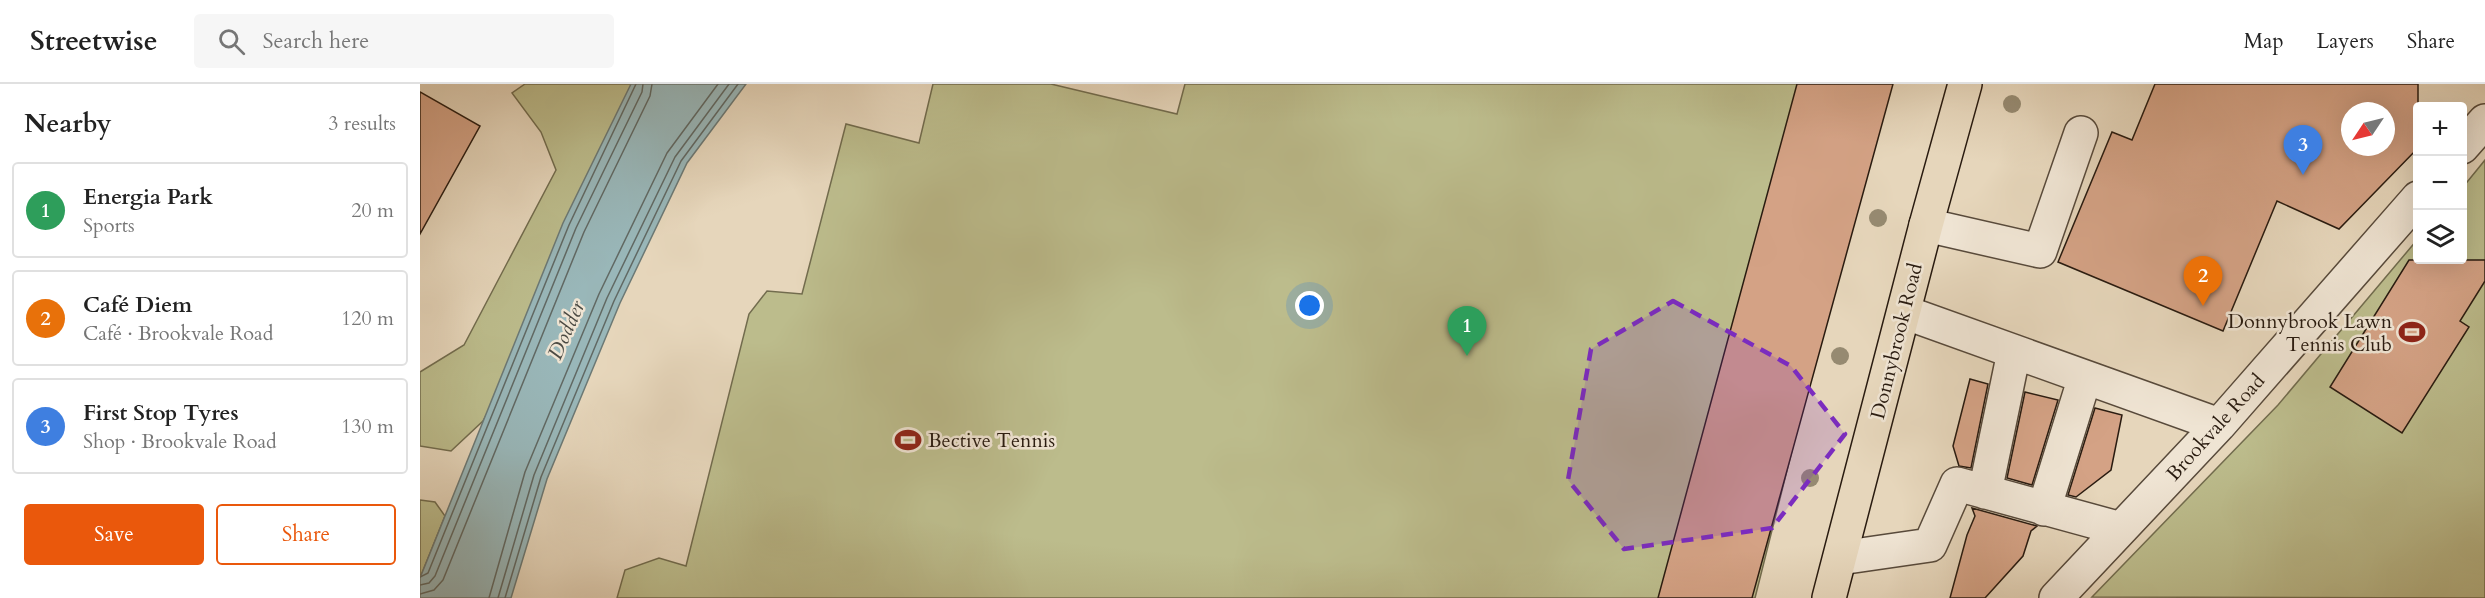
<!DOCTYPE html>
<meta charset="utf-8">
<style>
:root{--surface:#fff;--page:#f6f6f6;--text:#222;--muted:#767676;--line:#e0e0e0;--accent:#ea580c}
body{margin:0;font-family:Cardo,serif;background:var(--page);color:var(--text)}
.controls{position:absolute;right:18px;top:18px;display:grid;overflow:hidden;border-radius:6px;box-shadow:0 6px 24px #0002}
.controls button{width:54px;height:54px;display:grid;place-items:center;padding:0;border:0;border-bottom:2px solid var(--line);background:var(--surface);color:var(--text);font:30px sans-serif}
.compass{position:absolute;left:1921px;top:18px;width:54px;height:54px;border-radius:50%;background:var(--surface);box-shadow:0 6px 24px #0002;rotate:235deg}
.you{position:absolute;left:890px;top:222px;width:21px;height:21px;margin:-15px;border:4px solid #fff;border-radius:50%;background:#1a73e8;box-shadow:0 0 0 9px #1a73e833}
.badge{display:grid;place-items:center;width:39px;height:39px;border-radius:50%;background:var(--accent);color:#fff;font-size:20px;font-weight:700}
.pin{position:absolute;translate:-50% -50px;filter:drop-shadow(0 2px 3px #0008)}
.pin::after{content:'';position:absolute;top:32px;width:21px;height:18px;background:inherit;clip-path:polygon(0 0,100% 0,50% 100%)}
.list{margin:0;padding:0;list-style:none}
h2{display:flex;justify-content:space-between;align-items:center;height:78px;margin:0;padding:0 24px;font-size:26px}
h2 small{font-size:20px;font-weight:400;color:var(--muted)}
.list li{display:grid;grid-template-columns:39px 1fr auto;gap:18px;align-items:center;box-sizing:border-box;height:96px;margin:0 12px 12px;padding:0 12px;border:2px solid var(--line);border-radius:6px}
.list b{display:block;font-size:22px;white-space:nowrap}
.list p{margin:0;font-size:20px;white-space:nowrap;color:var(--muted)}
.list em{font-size:20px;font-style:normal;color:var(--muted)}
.actions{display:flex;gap:12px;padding:18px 24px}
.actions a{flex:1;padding:14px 0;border:2px solid var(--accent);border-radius:6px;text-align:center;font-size:21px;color:var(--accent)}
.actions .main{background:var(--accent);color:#fff}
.icon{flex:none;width:33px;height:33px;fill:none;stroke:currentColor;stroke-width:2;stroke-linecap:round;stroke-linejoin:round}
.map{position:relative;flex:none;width:2065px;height:514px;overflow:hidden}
header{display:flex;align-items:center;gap:36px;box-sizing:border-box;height:84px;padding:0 30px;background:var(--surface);border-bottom:2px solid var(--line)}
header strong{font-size:28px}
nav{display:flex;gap:33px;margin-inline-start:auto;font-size:21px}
.search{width:420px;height:54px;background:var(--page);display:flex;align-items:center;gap:15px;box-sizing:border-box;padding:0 21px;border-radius:6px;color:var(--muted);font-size:22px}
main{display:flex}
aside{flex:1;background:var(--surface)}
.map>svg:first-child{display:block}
.green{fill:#bcbc8c;stroke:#726c4e;stroke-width:1.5}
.water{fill:#99b7b9;stroke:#6c7975;stroke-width:1.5}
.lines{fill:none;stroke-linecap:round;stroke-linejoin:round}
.shore{stroke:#616964;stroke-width:1.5}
.building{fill:#d4a285;stroke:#291b10;stroke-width:1.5;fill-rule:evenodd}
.minor-casing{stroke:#584a3b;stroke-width:36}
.major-casing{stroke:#291b10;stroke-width:36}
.minor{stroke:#efe4d3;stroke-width:33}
.major{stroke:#e6d6bb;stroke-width:33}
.tree{fill:#968a71}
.marked{fill:#7b2cbf;fill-opacity:0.2;stroke:#7b2cbf;stroke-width:4.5;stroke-dasharray:12 8;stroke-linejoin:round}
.labels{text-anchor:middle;stroke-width:5;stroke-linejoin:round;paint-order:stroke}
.poi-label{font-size:20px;fill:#291b10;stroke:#efe4d3;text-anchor:end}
.street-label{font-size:20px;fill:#291b10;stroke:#efe4d3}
.water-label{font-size:21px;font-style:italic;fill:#4b4a43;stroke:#efe4d3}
</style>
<header>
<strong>Streetwise</strong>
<div class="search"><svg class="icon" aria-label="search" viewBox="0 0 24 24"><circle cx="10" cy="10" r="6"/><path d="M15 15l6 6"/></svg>Search here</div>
<nav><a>Map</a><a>Layers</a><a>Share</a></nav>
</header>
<main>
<aside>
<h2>Nearby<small>3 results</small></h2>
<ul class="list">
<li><span class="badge" style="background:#2e9e5b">1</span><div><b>Energia Park</b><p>Sports</p></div><em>20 m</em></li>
<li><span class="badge" style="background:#e8710a">2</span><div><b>Café Diem</b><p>Café · Brookvale Road</p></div><em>120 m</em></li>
<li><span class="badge" style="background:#3f7fe0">3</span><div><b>First Stop Tyres</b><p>Shop · Brookvale Road</p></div><em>130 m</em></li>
</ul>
<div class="actions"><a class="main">Save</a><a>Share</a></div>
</aside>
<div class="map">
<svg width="2065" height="514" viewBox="0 0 2065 514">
<rect width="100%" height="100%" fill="#e6d6bb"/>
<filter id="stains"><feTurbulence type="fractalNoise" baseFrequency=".00333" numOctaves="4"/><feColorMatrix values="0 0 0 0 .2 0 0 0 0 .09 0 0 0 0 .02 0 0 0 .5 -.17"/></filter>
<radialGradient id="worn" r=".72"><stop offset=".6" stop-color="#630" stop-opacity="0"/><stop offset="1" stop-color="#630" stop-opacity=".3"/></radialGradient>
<path class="green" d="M105 0H224L118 234 63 337 31 367 0 362V288L44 261 136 86 121 48 92 9Z
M513 0H631L757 30 765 0H1464L1335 514H197L205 486 239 474 266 482 329 230 347 207 382 210 426 40 499 59Z
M2065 76V514L1672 513 1858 321 1997 156 1998 176H2042L2043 103Z
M0 416 15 418 25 432 0 494Z"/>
<path class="water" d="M211 0H326L267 79 200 219 127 395 91 514H0V494L143 139Z"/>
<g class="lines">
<path class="shore" d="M0 493 8 489 149 141 216 0
M0 501 9 499 15 492 156 144 222 8 223 0
M0 510 14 506 23 496 164 148 230 12 232 0
M69 514 105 388 179 210 247 69 298 0
M78 514 114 391 187 214 255 73 309 0
M85 514 121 393 194 217 261 77 318 0"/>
</g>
<path class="building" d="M1377 0H1473L1332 514H1238Z
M1735 0H1998V64L1919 145 1857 117 1803 247 1638 178 1692 48 1712 56ZM1930 27H1966V63H1930Z
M0 8 60 42 0 150Z
M1989 176H2065V197L2040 237 2049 243 1982 349 1910 303Z
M1550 295 1568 300 1551 384 1539 382 1533 362Z
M1605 308 1638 316 1612 401 1587 394Z
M1675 324 1702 331 1691 386 1656 413 1648 411Z
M1552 424 1617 442 1611 447 1603 472 1565 514H1530L1547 451 1555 432Z"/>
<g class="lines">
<g class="minor-casing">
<path id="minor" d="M2042 63 2065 37
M1506 141 1620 167 1661 49
M1484 228 1799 341
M1565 408 1594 268
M1624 425 1665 293
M1420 474 1510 461 1537 400 1701 445
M1636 514 1799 341 1998 114"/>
</g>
<g class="major-casing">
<path id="major" d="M1409 514 1506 141 1545 0"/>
</g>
<use href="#minor" class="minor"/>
<use href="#major" class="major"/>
</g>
<g class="tree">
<circle cx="1592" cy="20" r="9"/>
<circle cx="1458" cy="134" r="9"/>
<circle cx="1420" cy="272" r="9"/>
<circle cx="1390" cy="394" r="9"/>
</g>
<path class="marked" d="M1253 217 1371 282 1425 350 1352 444 1204 465 1148 396 1171 265Z"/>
<defs>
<g id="stadium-bare" transform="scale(2.07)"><path d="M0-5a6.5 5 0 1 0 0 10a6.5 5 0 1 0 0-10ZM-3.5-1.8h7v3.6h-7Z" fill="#8f2418" stroke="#efe4d3" stroke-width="2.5" paint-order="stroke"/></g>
</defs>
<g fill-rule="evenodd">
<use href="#stadium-bare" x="1992" y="248"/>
<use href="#stadium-bare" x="488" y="356"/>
</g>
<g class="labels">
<g class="poi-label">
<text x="1972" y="244">Donnybrook Lawn<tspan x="1972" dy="23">Tennis Club</tspan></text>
<text x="508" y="363" text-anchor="start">Bective Tennis</text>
</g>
<g class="street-label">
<text transform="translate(1476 257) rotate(-76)" y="7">Donnybrook Road</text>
<text transform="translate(1795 343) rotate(-48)" y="7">Brookvale Road</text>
</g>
<g class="water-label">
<text transform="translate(146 246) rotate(-66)" y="7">Dodder</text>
</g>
</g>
<rect width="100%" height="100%" filter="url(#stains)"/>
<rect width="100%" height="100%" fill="url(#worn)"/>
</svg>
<div class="controls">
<button>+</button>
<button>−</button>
<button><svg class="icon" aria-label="layers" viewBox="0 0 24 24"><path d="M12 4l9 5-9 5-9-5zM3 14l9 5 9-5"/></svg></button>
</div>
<svg class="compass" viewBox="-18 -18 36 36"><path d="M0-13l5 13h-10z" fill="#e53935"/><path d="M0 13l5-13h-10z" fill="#767676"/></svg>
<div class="you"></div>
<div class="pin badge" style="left:1047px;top:272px;background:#2e9e5b">1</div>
<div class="pin badge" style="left:1783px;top:222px;background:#e8710a">2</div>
<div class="pin badge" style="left:1883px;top:91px;background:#3f7fe0">3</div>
</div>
</main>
